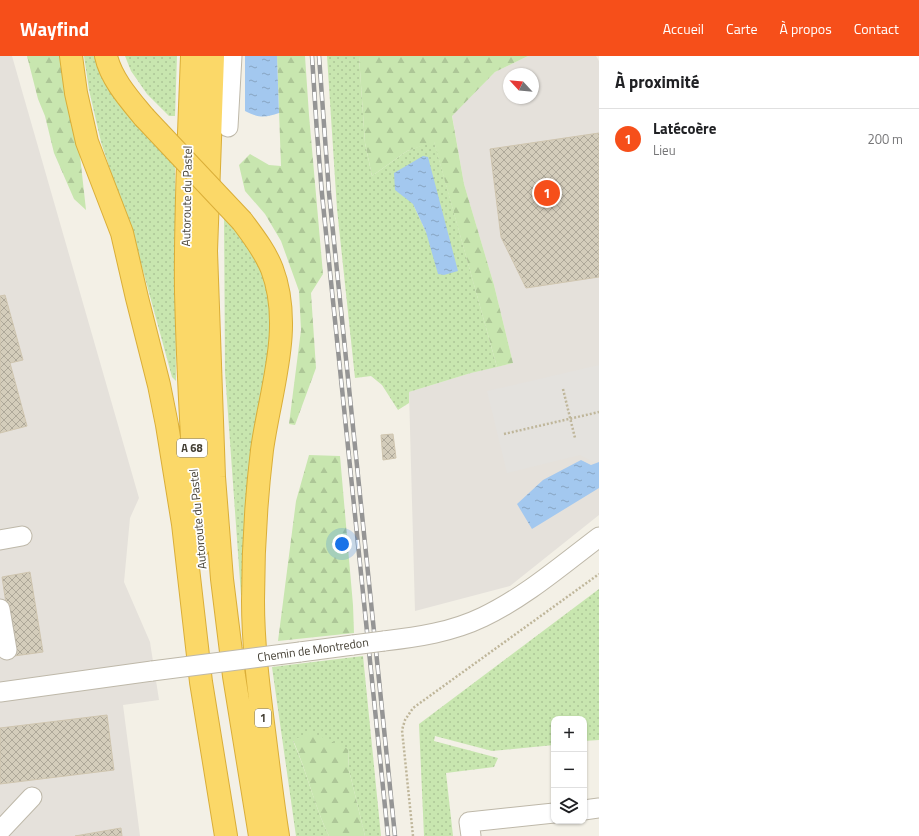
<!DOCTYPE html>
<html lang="fr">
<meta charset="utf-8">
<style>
:root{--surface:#fff;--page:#f2f2f2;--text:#202124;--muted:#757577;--line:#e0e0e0;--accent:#f64f1a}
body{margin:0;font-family:"Titillium Web",sans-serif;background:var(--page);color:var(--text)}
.controls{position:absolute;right:12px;bottom:12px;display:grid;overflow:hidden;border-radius:8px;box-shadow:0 1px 3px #0004}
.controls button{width:36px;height:36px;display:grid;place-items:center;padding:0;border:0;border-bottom:1px solid var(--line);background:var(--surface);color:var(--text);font:20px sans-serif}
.compass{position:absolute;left:503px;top:12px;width:36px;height:36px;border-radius:50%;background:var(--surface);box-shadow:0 1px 3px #0004;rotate:296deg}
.you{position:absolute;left:342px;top:488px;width:14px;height:14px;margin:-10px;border:3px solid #fff;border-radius:50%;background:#1a73e8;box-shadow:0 0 0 6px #1a73e833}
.badge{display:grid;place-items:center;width:26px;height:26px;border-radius:50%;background:var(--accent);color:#fff;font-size:13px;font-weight:700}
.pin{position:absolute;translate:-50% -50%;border:2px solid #fff;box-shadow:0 1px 4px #0006}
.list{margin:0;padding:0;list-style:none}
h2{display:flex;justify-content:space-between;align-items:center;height:52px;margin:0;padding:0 16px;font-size:17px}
h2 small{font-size:13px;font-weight:400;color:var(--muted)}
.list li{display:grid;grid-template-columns:26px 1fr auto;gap:12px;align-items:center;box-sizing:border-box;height:60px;padding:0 16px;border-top:1px solid var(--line)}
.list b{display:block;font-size:15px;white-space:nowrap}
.list p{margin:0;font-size:13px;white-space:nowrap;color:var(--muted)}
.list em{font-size:13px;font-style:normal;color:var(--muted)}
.icon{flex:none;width:22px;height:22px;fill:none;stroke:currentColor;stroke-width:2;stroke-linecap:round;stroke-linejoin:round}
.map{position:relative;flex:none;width:599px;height:780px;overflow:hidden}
header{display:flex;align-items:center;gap:24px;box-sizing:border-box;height:56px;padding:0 20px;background:var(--accent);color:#fff}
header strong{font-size:19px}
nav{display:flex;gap:22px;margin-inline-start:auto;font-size:14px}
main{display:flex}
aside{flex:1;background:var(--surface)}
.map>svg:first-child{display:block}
.industrial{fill:#e5e1db;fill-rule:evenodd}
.green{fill:url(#green-dots);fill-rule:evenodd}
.forest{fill:url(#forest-firs)}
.parking{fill:#e4e2de}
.water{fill:url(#water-ripples)}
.building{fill:url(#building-cross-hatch);stroke:#cfc5af}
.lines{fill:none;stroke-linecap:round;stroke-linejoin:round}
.minor-casing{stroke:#beb8a9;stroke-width:21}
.highway-casing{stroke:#daae38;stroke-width:24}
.path{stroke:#bfb69a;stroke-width:2.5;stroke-dasharray:2 2;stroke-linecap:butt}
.minor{stroke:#fff;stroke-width:19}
.highway{stroke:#fbd868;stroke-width:22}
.rail-casing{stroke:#959595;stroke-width:4.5}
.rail{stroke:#fff;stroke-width:3;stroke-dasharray:9;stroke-linecap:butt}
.minor-bridge-casing{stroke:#beb8a9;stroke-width:21;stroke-linecap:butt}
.highway-bridge-casing{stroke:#daae38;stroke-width:24;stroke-linecap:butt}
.minor-bridge{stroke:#fff;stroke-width:19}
.highway-bridge{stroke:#fbd868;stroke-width:22}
.labels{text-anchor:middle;stroke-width:3.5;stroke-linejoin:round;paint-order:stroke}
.shield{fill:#fff;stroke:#7d7972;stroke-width:1}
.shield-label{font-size:11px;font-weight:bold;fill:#454035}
.street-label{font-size:12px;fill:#454035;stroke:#fff}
</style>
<header>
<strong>Wayfind</strong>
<nav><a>Accueil</a><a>Carte</a><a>À propos</a><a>Contact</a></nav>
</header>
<main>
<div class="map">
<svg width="599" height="780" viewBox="0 0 599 780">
<defs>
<pattern id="green-dots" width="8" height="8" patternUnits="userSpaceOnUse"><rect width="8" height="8" fill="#c8e6af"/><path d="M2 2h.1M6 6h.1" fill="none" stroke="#adc697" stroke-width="1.8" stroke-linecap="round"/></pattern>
<pattern id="forest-firs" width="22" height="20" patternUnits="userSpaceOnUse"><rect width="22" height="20" fill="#c8e6af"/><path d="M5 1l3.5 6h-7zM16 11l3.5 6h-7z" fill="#adc697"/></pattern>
<pattern id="water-ripples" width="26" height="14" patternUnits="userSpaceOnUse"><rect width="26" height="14" fill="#a3c8ef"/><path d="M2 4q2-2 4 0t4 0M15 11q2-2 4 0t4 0" fill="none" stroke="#87a4c2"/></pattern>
<pattern id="building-cross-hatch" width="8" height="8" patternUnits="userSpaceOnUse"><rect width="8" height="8" fill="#d4cdbb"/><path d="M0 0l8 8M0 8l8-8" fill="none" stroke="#aea899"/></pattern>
</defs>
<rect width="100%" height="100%" fill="#f3f0e6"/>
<path class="industrial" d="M0 0H12L139 442 130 462 124 526 150 586 159 644 123 649 140 780H0Z
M528 0H596L599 5V459L510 530 415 555 409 336 471 317 513 307 494 229 464 128 452 59 495 16ZM509 18H533V42H509Z"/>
<path class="green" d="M84 0H102L175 105 176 325 172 321 142 211 101 86 89 34Z
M125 0H177L175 60H169L147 38 131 15Z
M327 0H359L365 87 372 120 407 95 434 85 497 311 471 317 409 336V347L398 354 382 329 371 320 355 322 337 153ZM413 148 458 215 426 176Z
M224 155 259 197 275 252 244 540 241 539 225 316Z
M599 533V684L584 685V663H554V689L492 695 435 680 434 685 498 702 494 711 446 717 453 780H424L419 668Z
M363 600 381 780H365L349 714 348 693 293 685C307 716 314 749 329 780H296L272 611Z"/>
<path class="forest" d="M27 0H69L86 154 74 143 54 97 45 60 38 43Z
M277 0H305L309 59 323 218 311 237 316 312 295 369 289 368 301 274 299 235 281 185 265 158 245 135 239 109 250 98 269 109 281 110Z
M359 0H528L495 16 452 60 464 128 494 229 513 307 497 311 434 86 407 95 372 120 365 87Z
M309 399 340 400 353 549 354 577 278 585 296 445Z
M311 676 348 693 349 714 365 780H329C314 749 307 716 293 684Z"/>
<path class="parking" d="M599 309V404L594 406 580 399 507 417 487 335Z"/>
<path class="water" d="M245 0H277L279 57C265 62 259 62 245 55Z
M423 100 428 101 458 215 444 219 438 218 426 176 413 148 395 134 394 117Z
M581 404 591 409 599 406V432L532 473 517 448 543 424Z"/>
<path class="building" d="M599 77V221L526 232 501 181 490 93Z
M5 239 23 304 10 307 27 370 0 377V240Z
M393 378 396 402 383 404 381 379Z
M30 516 43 596 14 600 2 521Z
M107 659 114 714 0 728V672Z
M121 772 122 780H75Z"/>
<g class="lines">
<g class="minor-casing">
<path id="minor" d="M211 46 228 71 232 0
M0 484 22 480
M0 553 7 594
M384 585C418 581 452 576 483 561 525 541 562 509 599 481
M300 596 353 589
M0 636 152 615
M584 754 599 752
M0 775 32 741
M471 780 469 766 554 757"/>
</g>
<g class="highway-casing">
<path id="highway" d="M71 0 76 37 87 86 122 177 137 242 159 329 167 369 183 468 201 626 226 780
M106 0C111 23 130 44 144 61
M192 0C189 79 185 157 186 236 188 321 193 406 199 490
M213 0 206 195 214 421 222 523 234 620 260 780
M242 165C253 180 265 195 272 213 294 271 270 335 262 394 256 444 253 494 253 545 253 586 258 627 263 667 268 705 272 743 278 780"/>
</g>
<path class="path" d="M563 333 575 382
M504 378 599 356
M413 780 402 674 405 664 413 652 599 518"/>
<use href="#minor" class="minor"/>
<use href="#highway" class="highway"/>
<g class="rail-casing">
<path id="rail" d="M312 0 317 77 322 138 388 780
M319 0 329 137 395 780"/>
</g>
<use href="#rail" class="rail"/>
<g class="minor-bridge-casing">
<path id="minor-bridge" d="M353 589 384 585
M152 615 300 596"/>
</g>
<g class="highway-bridge-casing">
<path id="highway-bridge" d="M144 61 242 165"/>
</g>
<use href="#minor-bridge" class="minor-bridge"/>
<use href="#highway-bridge" class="highway-bridge"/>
</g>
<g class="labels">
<g class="shield">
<rect x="177" y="383" width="30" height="18" rx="3"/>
<rect x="255" y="653" width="16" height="18" rx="3"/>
</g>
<g class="shield-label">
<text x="192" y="396">A 68</text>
<text x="263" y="666">1</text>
</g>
<g class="street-label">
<text transform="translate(187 140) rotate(-89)" y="4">Autoroute du Pastel</text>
<text transform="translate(198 463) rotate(-95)" y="4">Autoroute du Pastel</text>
<text transform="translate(313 594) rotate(-8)" y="4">Chemin de Montredon</text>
</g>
</g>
</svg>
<div class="controls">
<button>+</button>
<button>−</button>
<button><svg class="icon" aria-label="layers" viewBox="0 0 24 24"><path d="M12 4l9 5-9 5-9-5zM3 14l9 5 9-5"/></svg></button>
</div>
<svg class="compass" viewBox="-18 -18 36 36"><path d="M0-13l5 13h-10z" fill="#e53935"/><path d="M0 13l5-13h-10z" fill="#757577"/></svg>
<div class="you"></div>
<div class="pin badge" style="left:547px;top:137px">1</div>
</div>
<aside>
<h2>À proximité<small></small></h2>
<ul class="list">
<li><span class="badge">1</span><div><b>Latécoère</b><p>Lieu</p></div><em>200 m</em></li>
</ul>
</aside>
</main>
